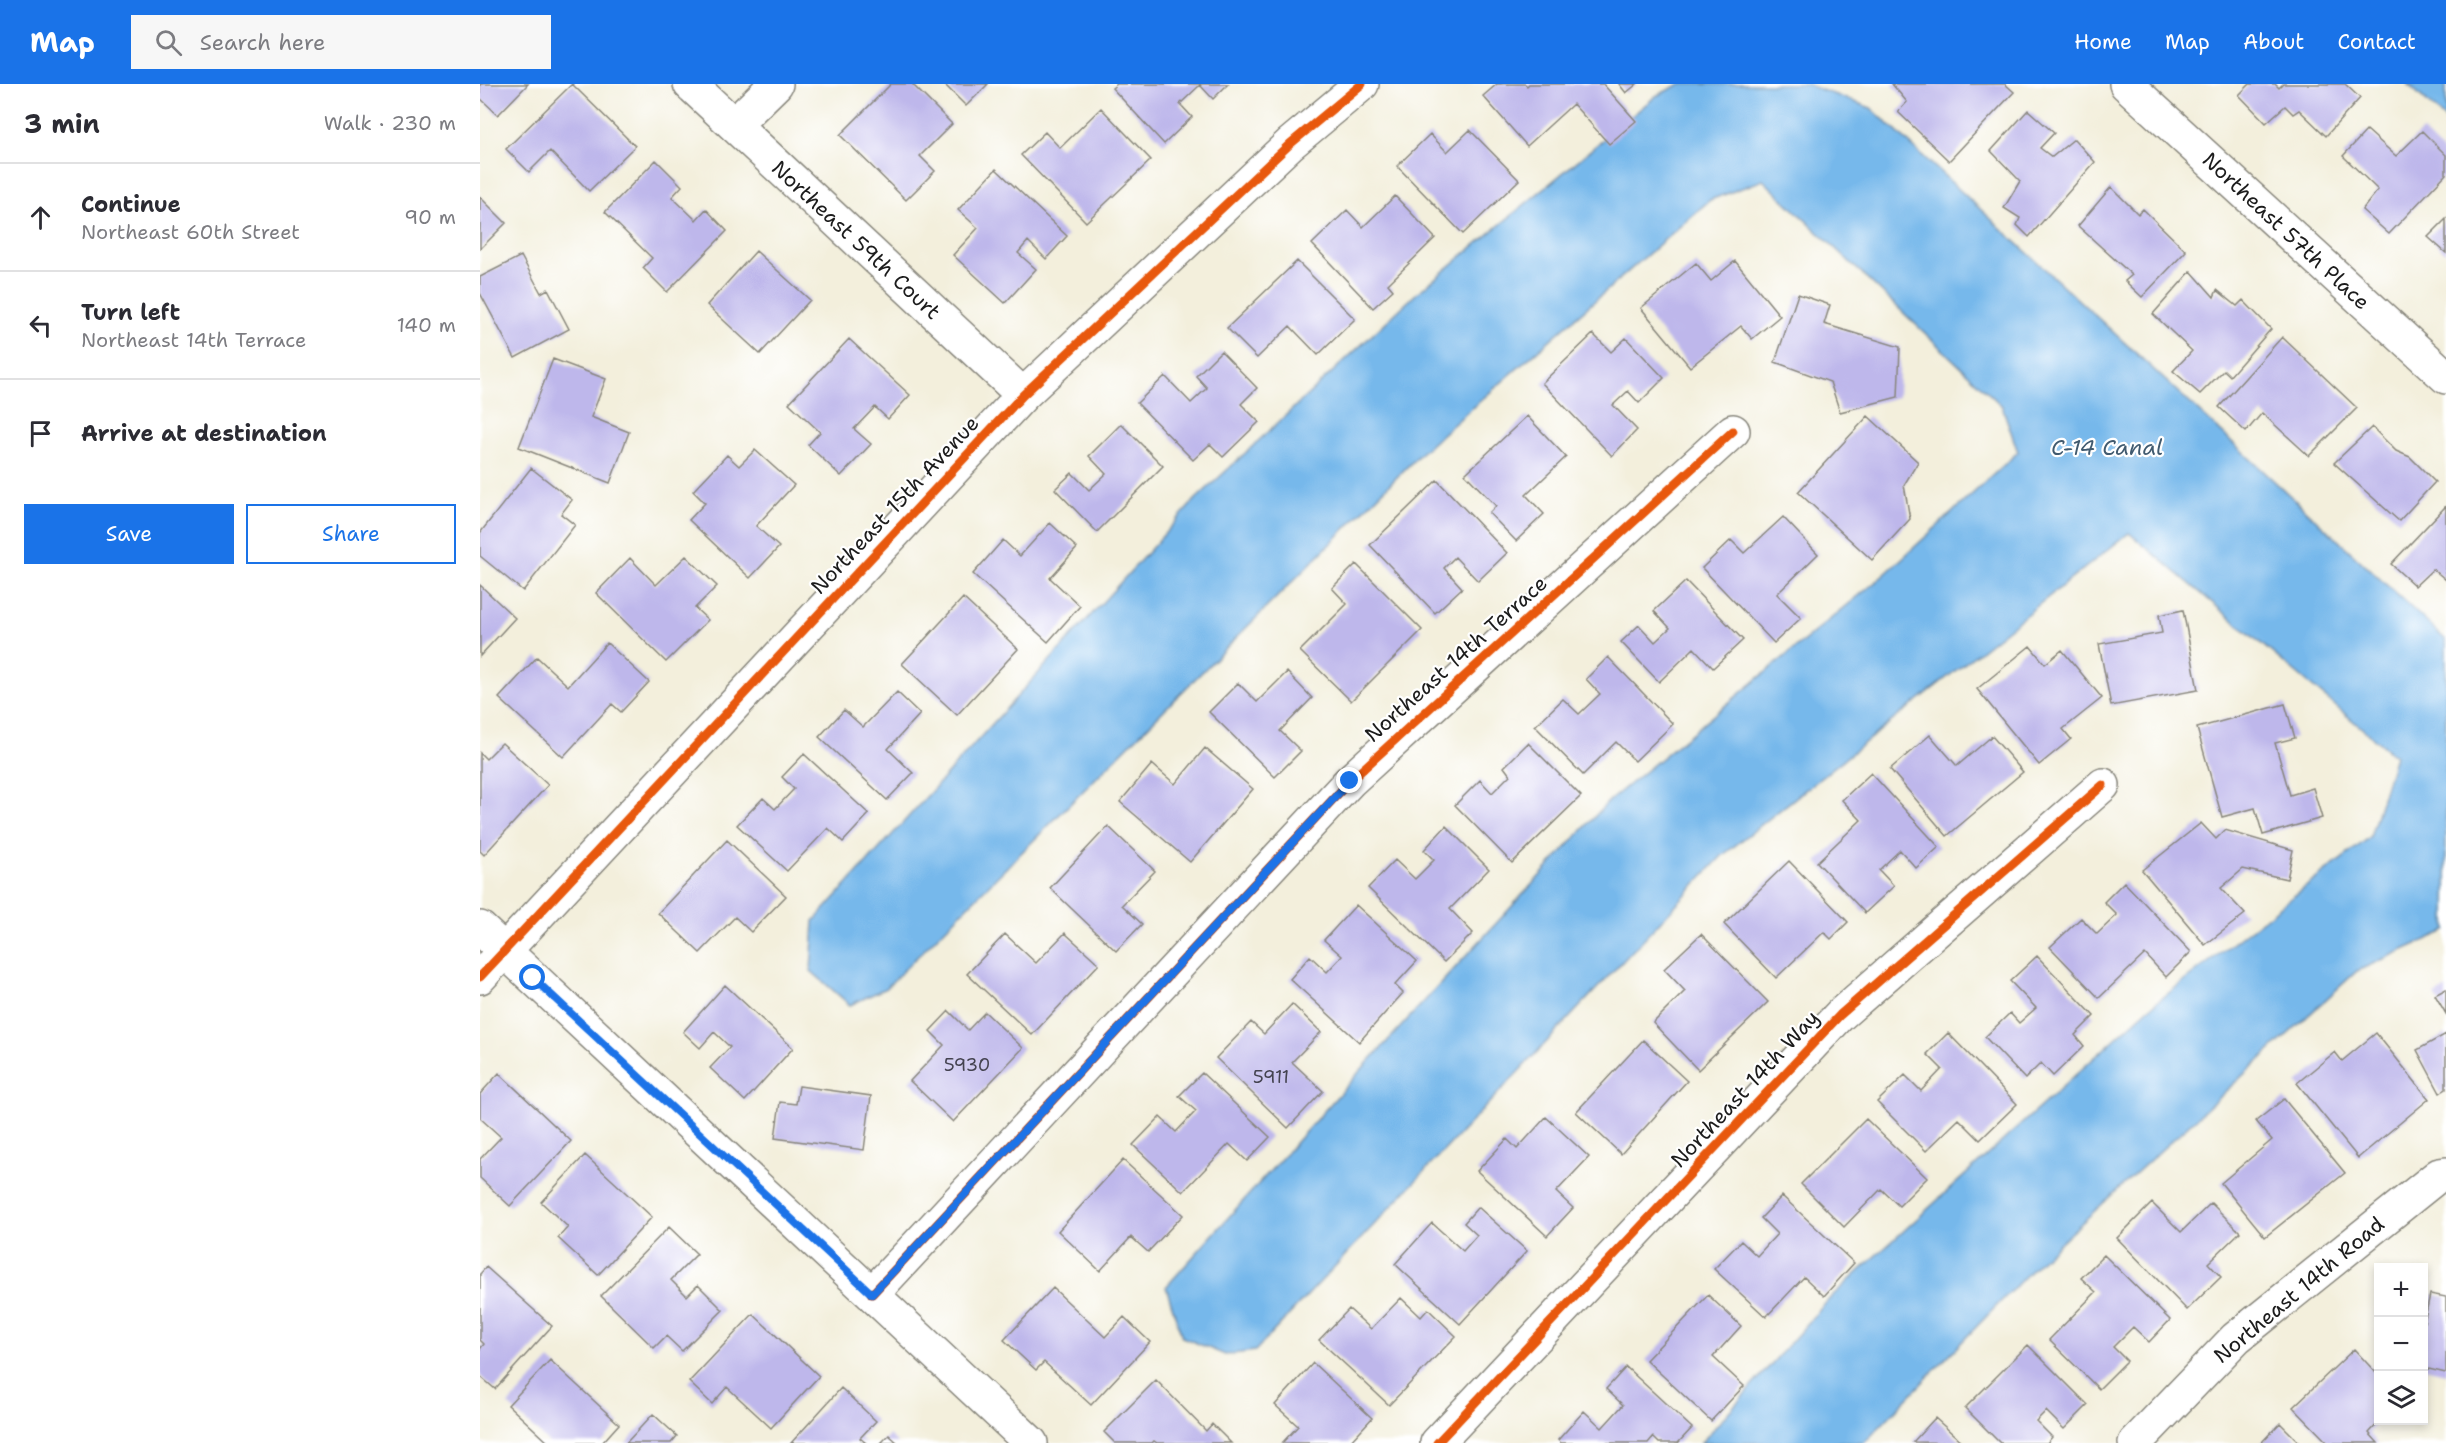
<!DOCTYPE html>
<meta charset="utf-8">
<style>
:root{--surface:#fff;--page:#f7f7f7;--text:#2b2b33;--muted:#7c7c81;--line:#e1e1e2;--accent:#1a73e8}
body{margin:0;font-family:"Shantell Sans",sans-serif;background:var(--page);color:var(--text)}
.controls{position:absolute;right:18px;bottom:18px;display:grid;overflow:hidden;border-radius:0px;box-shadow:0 3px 9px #0003}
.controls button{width:54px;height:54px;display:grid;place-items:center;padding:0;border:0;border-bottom:2px solid var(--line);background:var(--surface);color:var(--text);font:30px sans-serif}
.stop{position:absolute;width:18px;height:18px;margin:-14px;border:4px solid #1a73e8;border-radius:50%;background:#fff}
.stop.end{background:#1a73e8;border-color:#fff;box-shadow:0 2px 6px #0008}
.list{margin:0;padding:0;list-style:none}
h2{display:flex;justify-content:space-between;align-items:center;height:78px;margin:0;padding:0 24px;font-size:26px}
h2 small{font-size:20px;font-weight:400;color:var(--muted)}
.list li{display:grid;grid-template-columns:39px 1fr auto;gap:18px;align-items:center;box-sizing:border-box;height:108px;padding:0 24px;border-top:2px solid var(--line)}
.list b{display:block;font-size:22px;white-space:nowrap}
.list p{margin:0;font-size:20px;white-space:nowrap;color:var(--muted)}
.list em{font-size:20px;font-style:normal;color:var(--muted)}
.actions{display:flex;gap:12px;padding:18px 24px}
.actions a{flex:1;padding:14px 0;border:2px solid var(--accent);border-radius:0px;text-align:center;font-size:21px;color:var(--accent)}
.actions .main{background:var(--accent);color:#fff}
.icon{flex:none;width:33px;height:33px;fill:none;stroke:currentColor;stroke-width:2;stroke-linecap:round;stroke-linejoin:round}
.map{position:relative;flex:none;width:1966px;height:1359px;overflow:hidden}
header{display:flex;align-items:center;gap:36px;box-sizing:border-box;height:84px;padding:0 30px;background:var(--accent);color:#fff}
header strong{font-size:28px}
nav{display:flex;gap:33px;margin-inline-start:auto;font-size:21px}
.search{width:420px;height:54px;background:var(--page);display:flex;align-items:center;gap:15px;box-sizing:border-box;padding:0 21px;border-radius:0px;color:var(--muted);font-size:22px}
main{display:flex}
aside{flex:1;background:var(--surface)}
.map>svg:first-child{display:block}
.water{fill:#76b8eb;stroke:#496a84;stroke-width:1.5}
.building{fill:#beb7eb}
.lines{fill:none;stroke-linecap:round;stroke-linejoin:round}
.minor-casing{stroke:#88867c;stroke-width:36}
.minor{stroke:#fff;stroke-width:33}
.cycleway-casing{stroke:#fff;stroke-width:13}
.cycleway{stroke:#e8590c;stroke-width:9}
.route{stroke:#1a73e8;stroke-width:8}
.labels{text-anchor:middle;stroke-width:4.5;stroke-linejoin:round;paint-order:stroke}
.number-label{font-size:18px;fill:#444350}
.street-label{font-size:21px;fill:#1c1c1c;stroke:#fff}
.water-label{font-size:22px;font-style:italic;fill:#405a6f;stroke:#fff}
</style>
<header>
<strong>Map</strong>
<div class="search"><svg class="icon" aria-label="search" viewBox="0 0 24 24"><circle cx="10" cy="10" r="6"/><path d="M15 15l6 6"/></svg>Search here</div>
<nav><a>Home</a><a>Map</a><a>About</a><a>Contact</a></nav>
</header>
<main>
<aside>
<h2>3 min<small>Walk · 230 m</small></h2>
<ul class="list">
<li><svg class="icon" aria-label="ahead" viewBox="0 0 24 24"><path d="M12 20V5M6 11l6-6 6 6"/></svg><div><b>Continue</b><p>Northeast 60th Street</p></div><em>90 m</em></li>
<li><svg class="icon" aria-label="left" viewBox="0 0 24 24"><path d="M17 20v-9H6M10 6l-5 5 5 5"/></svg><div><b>Turn left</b><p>Northeast 14th Terrace</p></div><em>140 m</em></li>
<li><svg class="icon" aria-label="arrive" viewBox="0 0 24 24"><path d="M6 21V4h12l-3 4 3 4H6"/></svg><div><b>Arrive at destination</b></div></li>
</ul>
<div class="actions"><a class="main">Save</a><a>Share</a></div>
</aside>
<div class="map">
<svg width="1966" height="1359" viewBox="0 0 1966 1359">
<rect width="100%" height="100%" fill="#fff"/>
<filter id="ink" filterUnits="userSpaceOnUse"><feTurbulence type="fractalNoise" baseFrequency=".0167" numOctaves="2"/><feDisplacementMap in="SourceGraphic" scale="12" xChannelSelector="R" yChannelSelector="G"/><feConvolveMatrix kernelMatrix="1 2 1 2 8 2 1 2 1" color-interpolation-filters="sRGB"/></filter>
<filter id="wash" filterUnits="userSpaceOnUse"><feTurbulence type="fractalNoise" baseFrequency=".008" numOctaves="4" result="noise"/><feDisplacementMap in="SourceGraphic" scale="24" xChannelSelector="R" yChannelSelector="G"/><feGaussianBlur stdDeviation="1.35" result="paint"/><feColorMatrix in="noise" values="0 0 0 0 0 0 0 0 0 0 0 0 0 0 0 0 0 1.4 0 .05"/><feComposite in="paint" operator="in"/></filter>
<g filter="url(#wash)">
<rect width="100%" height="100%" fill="#f3efdc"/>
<path class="water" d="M1200 0H1326L1391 24 1966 556V847L1877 887 1560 1177 1384 1359H1221L1352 1212 1668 925 1890 753 1915 672 1649 449 1242 772 775 1267 745 1271 702 1253 686 1203 879 988 1129 717 1404 491 1538 368 1522 322 1283 96 1230 116 943 367 406 904 370 921 331 887 334 837 716 415 936 210 1176 12Z
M1928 0H1966V36Z"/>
<g id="blocks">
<path class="building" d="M0 0H48L18 31 0 14Z
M92 0 155 62 109 107 70 67 49 88 26 65Z
M411 0H432L472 40 440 72 455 87 426 116 360 51Z
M464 0H508L486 22Z
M637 0H748L733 15 720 1 700 20 712 33 684 60 632 4Z
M1017 0H1045L1047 2 1049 0H1123L1156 37 1129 60 1093 20 1047 62 1003 12Z
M1139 0H1157L1146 9Z
M1412 0H1525L1534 8 1469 77 1418 28 1427 18Z
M1770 0H1795L1799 4 1803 0H1865L1880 14 1846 52 1819 26 1813 30 1805 22 1786 39 1759 11Z
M621 24 671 76 606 138 541 71 565 48 580 64Z
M1548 26 1574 49 1560 64 1572 73 1594 55 1615 78 1549 153 1537 141 1540 134 1524 124 1540 97 1511 67Z
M990 46 1039 96 983 150 917 82 950 50 967 68Z
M1887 46 1916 72 1942 47 1966 71V90L1909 150 1882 126 1898 106 1863 72Z
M176 76 202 102 192 113 216 136 226 125 247 147 187 208 163 184 172 174 125 128Z
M516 85 587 152 566 175 548 157 538 169 556 185 525 219 473 171 498 144 478 126Z
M1631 103 1658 130 1663 125 1706 167 1662 213 1645 197 1652 191 1598 142Z
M915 112 955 154 908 200 913 206 893 224 832 160 867 126 883 143Z
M0 113 26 139 0 165Z
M1966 135V169L1948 153Z
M276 167 330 216 280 270 227 221Z
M41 172 61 209 68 205 89 245 35 274 0 209V193Z
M817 177 875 235 838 271 810 242 777 274 747 244Z
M1255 177 1300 232 1272 255 1261 242 1210 283 1161 224 1216 179 1231 197Z
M1711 187 1734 213 1737 206 1757 222 1763 216 1791 245 1750 292 1744 286 1720 310 1693 287 1712 267 1673 230Z
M1318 210 1350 221 1344 240 1420 263 1418 313 1360 328 1350 298 1295 278Z
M1113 250 1131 268 1146 254 1184 294 1159 319 1148 307 1133 321 1157 346 1132 372 1062 299Z
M1802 253 1877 324 1829 372 1782 329 1766 348 1739 323Z
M369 255 430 311 408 335 395 323 374 345 391 360 361 392 328 361 340 348 309 319Z
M741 267 777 304 761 320 779 338 743 373 730 360 713 376 657 319 685 292 711 319 727 304 716 292Z
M73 275 126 295 111 333 149 348 130 399 39 363Z
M1047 332 1086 373 1046 411 1064 430 1036 457 1009 429 1016 422 985 390Z
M1388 332 1438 378 1424 401 1430 435 1392 476 1318 408Z
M641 340 683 382 617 448 575 405 592 389 609 406 626 390 609 372Z
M1892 343 1916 367 1930 373 1955 398 1919 437 1854 379Z
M275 366 314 401 276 442 299 463 270 494 209 436 225 419 213 407 247 371 259 382Z
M51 384 92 416 81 430 95 441 43 507 0 472V449Z
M957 396 1027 469 998 497 975 473 964 484 982 504 955 529 890 461Z
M1966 422V496L1953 485 1935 502 1911 480Z
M1303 433 1338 470 1297 510 1321 534 1294 559 1222 484 1251 456 1264 469Z
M570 439 597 464 570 494 600 522 568 558 493 490 523 456 540 472Z
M206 472 237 502 215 524 228 536 186 578 116 509 150 474 176 501Z
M876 480 942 546 871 617 820 567 867 520 852 504Z
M1206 497 1263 556 1233 584 1214 564 1179 598 1141 558 1159 541 1175 558 1190 544 1174 527Z
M0 501 35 534 0 572Z
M483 514 538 565 477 631 422 580Z
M1703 526 1718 606 1631 622 1619 560 1682 549 1679 531Z
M127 559 169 598 141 628 132 620 83 673 19 614 57 573 88 602Z
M1550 562 1565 580 1582 566 1622 614 1583 645 1591 655 1559 681 1497 605Z
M1128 573 1193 640 1155 677 1136 658 1103 691 1055 642 1083 615 1099 630 1120 610 1106 595Z
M807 588 832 614 800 647 821 667 795 693 729 628 758 599 777 618Z
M417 608 440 630 408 665 433 689 407 716 339 653 364 626 383 643Z
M1805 620 1815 654 1795 659 1810 711 1833 704 1842 734 1783 751 1775 724 1742 733 1717 644Z
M1450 651 1477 682 1512 652 1543 688 1467 752 1410 685Z
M22 659 68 701 4 771 0 767V669L6 675Z
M1048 659 1101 712 1032 779 975 721 1000 696 1012 709 1030 691 1024 683Z
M725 664 773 705 710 778 640 718 672 680 695 700Z
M324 670 389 730 363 758 348 744 307 787 257 741 283 714 295 725 314 705 302 693Z
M1391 689 1459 763 1436 784 1420 766 1399 786 1414 802 1385 829 1337 778 1381 736 1362 716Z
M1721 739 1736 755 1745 746 1813 766 1807 795 1763 785 1741 804 1765 830 1725 861 1662 786Z
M628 742 675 787 642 821 662 840 636 867 570 804Z
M966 742 1009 785 970 825 993 849 964 878 888 804 915 776 935 795 954 776 944 766Z
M247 756 306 812 271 848 255 833 220 869 178 829Z
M1309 777 1368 838 1351 855 1344 848 1296 894 1244 840Z
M1644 798 1711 868 1686 893 1665 870 1619 914 1570 863 1601 834 1617 850 1637 831 1624 818Z
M876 821 937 877 915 901 923 909 879 958 810 895 830 872 847 888 862 872 844 856Z
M585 849 619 880 552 951 487 890 525 850 556 879Z
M1221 850 1288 918 1218 986 1173 939 1205 907 1184 885Z
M1557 872 1614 932 1595 951 1604 962 1573 992 1561 979 1545 995 1505 953 1530 929 1539 939 1556 924 1530 897Z
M245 901 313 964 265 1017 230 984 250 963 234 948 220 964 203 948Z
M1966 905V930L1955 911Z
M812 920 841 948 812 978 843 1007 808 1044 736 974 771 938 784 950Z
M469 927 488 946 505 928 543 964 473 1038 430 997 464 961 450 947Z
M1468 949 1537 1020 1500 1056 1479 1035 1446 1067 1397 1018 1425 991 1441 1007 1462 985 1447 970Z
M1896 949 1949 1015 1878 1074 1817 999 1855 968 1862 977Z
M1966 950V1005L1960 1009 1937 966Z
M1163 956 1207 997 1141 1070 1096 1028Z
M19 989 91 1057 30 1122 0 1094V1075L21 1053 0 1034V1010Z
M722 989 790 1053 767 1077 749 1060 703 1108 653 1061 680 1033 696 1048 716 1027 699 1012Z
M319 1002 391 1012 384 1066 295 1054 300 1018 316 1020Z
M1804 1015 1865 1089 1785 1153 1741 1099 1792 1056 1776 1037Z
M1066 1033 1109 1073 1076 1108 1093 1124 1067 1152 997 1087 1027 1055 1037 1065Z
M1386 1035 1447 1094 1419 1122 1401 1105 1364 1143 1321 1100Z
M105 1071 172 1133 118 1191 78 1154 88 1143 61 1118Z
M643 1076 703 1131 668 1168 651 1153 620 1187 578 1147Z
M1302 1112 1374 1179 1344 1212 1324 1193 1286 1233 1234 1185 1261 1157 1277 1172 1297 1150 1281 1134Z
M1672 1119 1701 1148 1731 1119 1760 1148 1728 1179 1741 1193 1707 1226 1637 1154Z
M998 1123 1047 1167 980 1240 915 1180 952 1139 983 1167 997 1151 984 1139Z
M189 1143 217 1170 191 1196 207 1212 218 1201 243 1226 202 1267 186 1252 174 1264 121 1212Z
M1624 1171 1690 1236 1669 1258 1653 1243 1633 1263 1647 1277 1619 1305 1569 1256 1616 1208 1601 1194Z
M6 1183 72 1242 15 1305 0 1292V1265L4 1260 0 1256V1190Z
M573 1204 625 1253 644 1233 670 1258 611 1321 564 1278 556 1286 524 1256Z
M1950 1210 1966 1213V1289L1944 1284V1239Z
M1228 1211 1261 1242 1233 1273 1264 1302 1231 1337 1166 1276Z
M921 1214 941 1233 948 1225 976 1252 909 1321 839 1256 869 1225 891 1245Z
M273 1230 339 1292 291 1344 247 1303 232 1320 209 1298Z
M1548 1261 1608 1321 1584 1345 1566 1327 1556 1337 1572 1353 1567 1359H1520L1485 1324Z
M1874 1265 1898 1291V1336H1901L1889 1349 1898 1359H1848L1813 1323Z
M70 1276 139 1340 122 1359H69L28 1321Z
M833 1279 892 1334 869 1359H802L818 1342 795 1321Z
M1146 1283 1212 1344 1198 1359H1179L1173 1353 1168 1359H1081L1078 1356 1104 1327 1122 1344 1143 1321 1126 1305Z
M676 1296 726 1347 732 1340 751 1359H677L674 1357 672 1359H635L624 1348Z
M361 1304 396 1337 380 1354 386 1359H311Z
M173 1330 197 1352 191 1359H146Z
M1455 1334 1483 1359 1433 1358Z
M1800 1339 1820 1359H1781Z
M409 1351 418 1359H401Z"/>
</g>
</g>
<g filter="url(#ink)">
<use href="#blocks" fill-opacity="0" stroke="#88867c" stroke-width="1.5"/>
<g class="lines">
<g class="minor-casing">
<path id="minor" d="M210 0 543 311
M1646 0 1966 293
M254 41 296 0
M0 844 551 1359
M0 893 543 311 810 60 882 0
M392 1210 870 697 1253 347
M957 1359 1360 931 1623 701
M1655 1359 1756 1254 1959 1091 1966 1090"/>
</g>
<use href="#minor" class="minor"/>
<g class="cycleway-casing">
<path id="cycleway" d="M0 893 543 311 810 60 882 0
M392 1210 870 697 1253 347
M957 1359 1360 931 1623 701"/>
</g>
<use href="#cycleway" class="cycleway"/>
</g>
</g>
<g class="lines" filter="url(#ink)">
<path class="route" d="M53 894 392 1210 870 697"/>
</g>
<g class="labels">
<g class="number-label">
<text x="487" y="987">5930</text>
<text x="791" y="999">5911</text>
</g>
<g class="street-label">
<text transform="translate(1806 147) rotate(43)" y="7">Northeast 57th Place</text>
<text transform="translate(376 156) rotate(43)" y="7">Northeast 59th Court</text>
<text transform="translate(415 421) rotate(-47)" y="7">Northeast 15th Avenue</text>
<text transform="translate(976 575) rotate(-42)" y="7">Northeast 14th Terrace</text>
<text transform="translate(1265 1005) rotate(-47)" y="7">Northeast 14th Way</text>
<text transform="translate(1819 1206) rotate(-40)" y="7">Northeast 14th Road</text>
</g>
<g class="water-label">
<text x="1627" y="371">C-14 Canal</text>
</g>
</g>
</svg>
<div class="controls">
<button>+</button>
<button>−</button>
<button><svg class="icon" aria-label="layers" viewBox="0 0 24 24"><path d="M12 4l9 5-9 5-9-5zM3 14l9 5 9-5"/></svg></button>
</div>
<div class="stop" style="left:53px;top:894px"></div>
<div class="stop end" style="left:870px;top:697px"></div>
</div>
</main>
